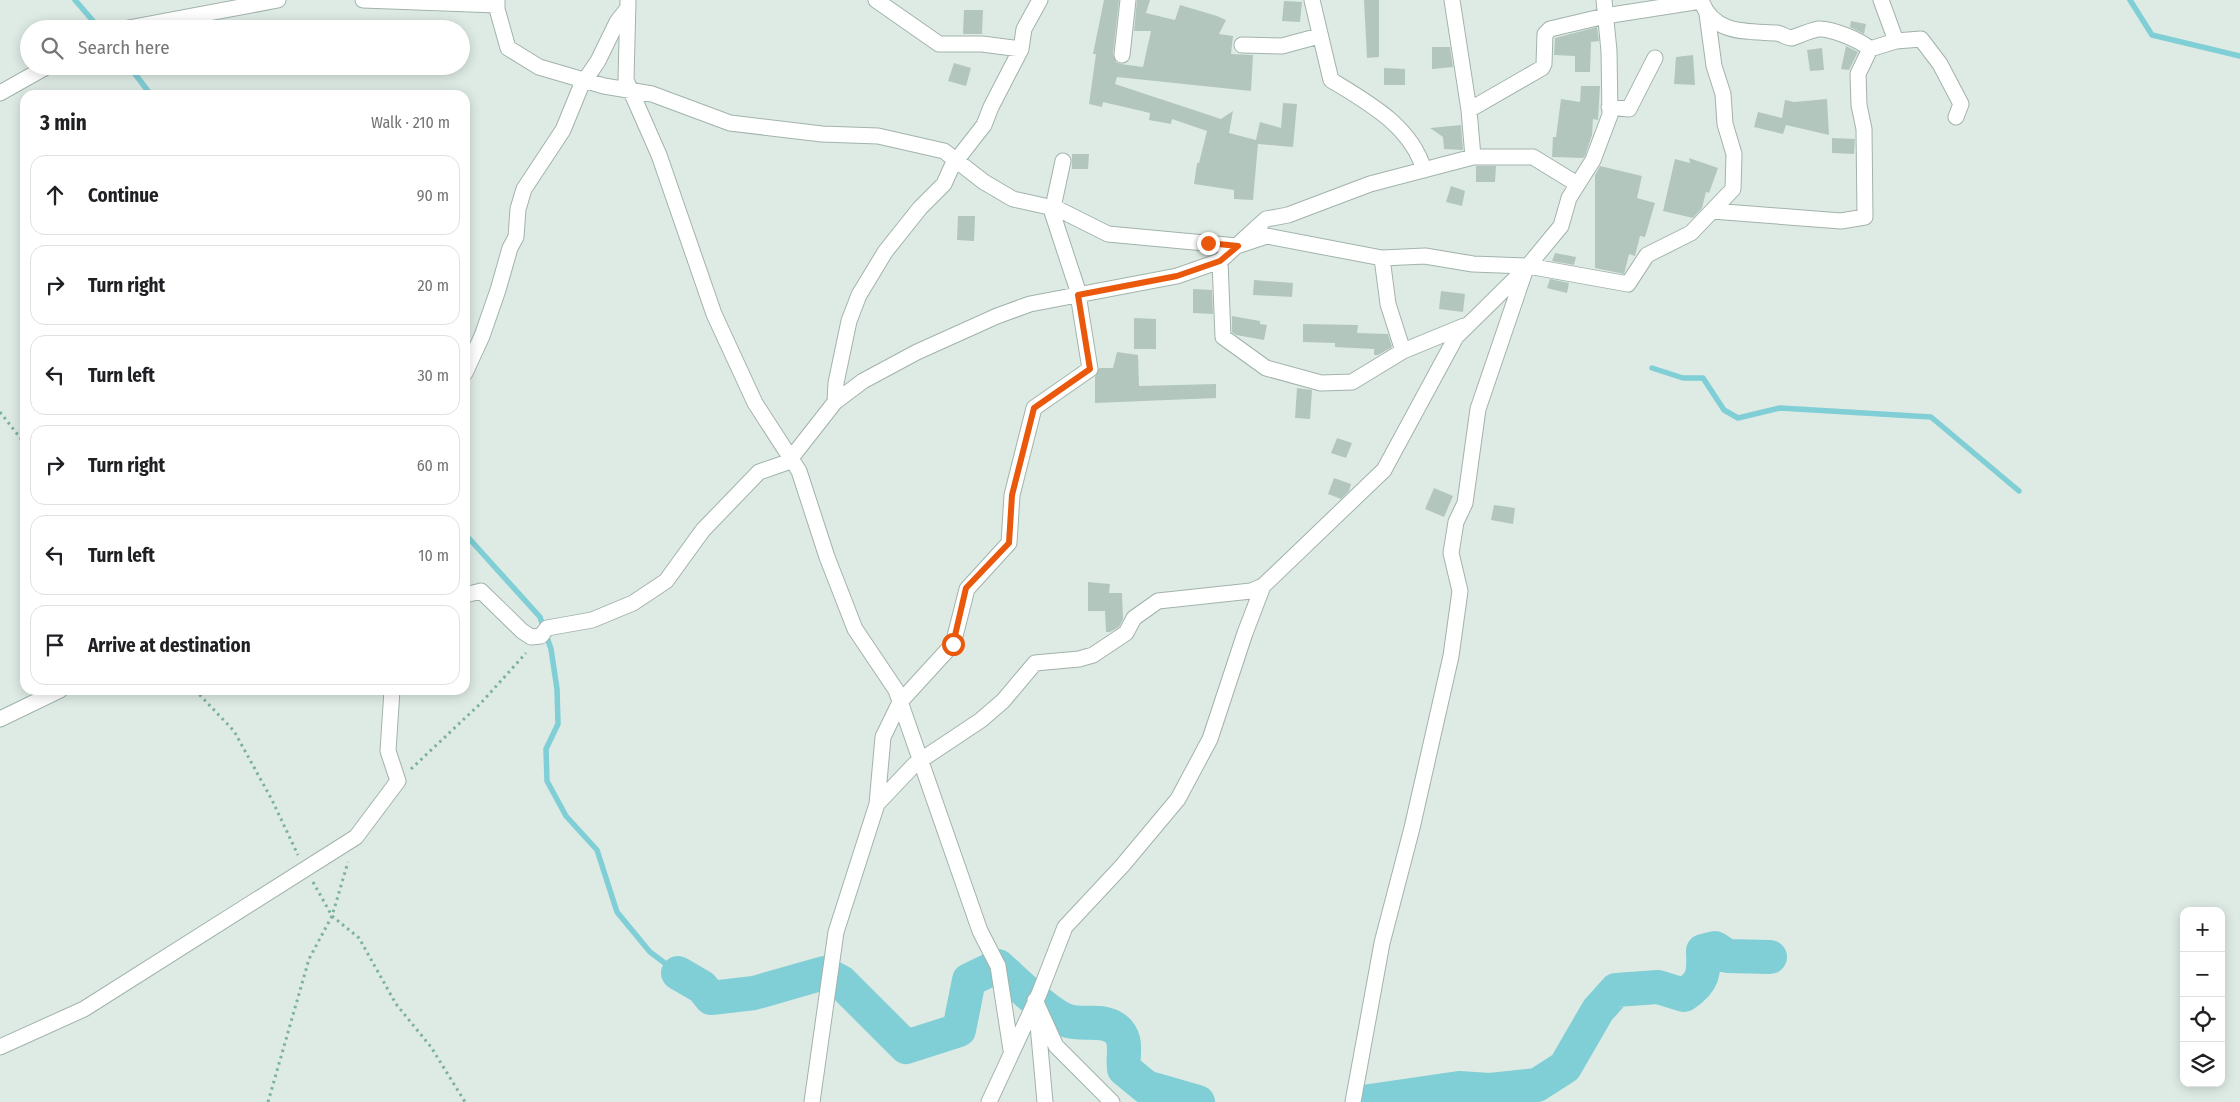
<!DOCTYPE html>
<meta charset="utf-8">
<style>
:root{--surface:#fff;--page:#f2f2f2;--text:#202124;--muted:#757577;--line:#e0e0e0}
body{margin:0;font-family:"Fira Sans Condensed",sans-serif;background:var(--page);color:var(--text)}
.controls{position:absolute;right:15px;bottom:15px;display:grid;overflow:hidden;border-radius:10px;box-shadow:0 2px 12px #0003}
.controls button{width:45px;height:45px;display:grid;place-items:center;padding:0;border:0;border-bottom:1px solid var(--line);background:var(--surface);color:var(--text);font:25px sans-serif}
.stop{position:absolute;width:15px;height:15px;margin:-11px;border:4px solid #ea580c;border-radius:50%;background:#fff}
.stop.end{background:#ea580c;border-color:#fff;box-shadow:0 1px 5px #0008}
.list{margin:0;padding:0;list-style:none}
h2{display:flex;justify-content:space-between;align-items:center;height:65px;margin:0;padding:0 20px;font-size:21px}
h2 small{font-size:16px;font-weight:400;color:var(--muted)}
.list li{display:grid;grid-template-columns:32px 1fr auto;gap:15px;align-items:center;box-sizing:border-box;height:80px;margin:0 10px 10px;padding:0 10px;border:1px solid var(--line);border-radius:15px}
.list b{display:block;font-size:19px;white-space:nowrap}
.list em{font-size:16px;font-style:normal;color:var(--muted)}
.icon{flex:none;width:28px;height:28px;fill:none;stroke:currentColor;stroke-width:2;stroke-linecap:round;stroke-linejoin:round}
.map{position:relative;flex:none;width:2240px;height:1102px;overflow:hidden}
.search{position:absolute;background:var(--surface);box-shadow:0 2px 12px #0003;left:20px;top:20px;width:450px;height:55px;display:flex;align-items:center;gap:12px;box-sizing:border-box;padding:0 18px;border-radius:28px;color:var(--muted);font-size:19px}
.panel{position:absolute;background:var(--surface);box-shadow:0 2px 12px #0003;left:20px;top:90px;width:450px;height:605px;border-radius:15px}
.map>svg:first-child{display:block}
.lines{fill:none;stroke-linecap:round;stroke-linejoin:round}
.stream{stroke:#80ced6;stroke-width:5.5}
.river{stroke:#80ced6;stroke-width:34}
.building{fill:#b3c6bd}
.street-casing{stroke:#a1b3ab;stroke-width:17}
.path{stroke:#7bb29d;stroke-width:3;stroke-dasharray:2.5 4;stroke-linecap:butt}
.street{stroke:#fff;stroke-width:15}
.route{stroke:#ea580c;stroke-width:6}
</style>
<div class="map">
<svg width="2240" height="1102" viewBox="0 0 2240 1102">
<rect width="100%" height="100%" fill="#deebe4"/>
<g class="lines">
<path class="stream" d="M75 0 100 29
M2130 0 2152 35 2240 56
M129 66 151 95
M1652 368 1683 378H1703L1724 410 1738 418 1780 408 1931 417 2019 491
M465 534 540 617 551 649 557 689 558 724 546 749 547 781 566 816 597 850 617 912 650 952 678 973"/>
<path class="river" d="M678 973 702 987 711 998 754 993 824 973 841 982 906 1047 959 1030 969 980 998 966C1014 980 1048 1015 1068 1021 1084 1026 1107 1017 1119 1032 1128 1043 1122 1056 1124 1069L1146 1087 1198 1102
M1363 1102 1459 1088 1490 1090 1537 1085 1565 1067 1598 1010 1616 990 1658 987 1684 995C1704 982 1704 973 1703 951L1715 948 1727 956 1770 957"/>
</g>
<path class="building" d="M1104 0H1119L1113 54 1116 62 1121 64 1143 67 1151 31H1134L1137 0H1150L1146 13 1175 20 1180 5 1217 16 1226 20 1219 34 1233 36 1231 54 1253 55 1251 91 1117 77 1115 84 1221 119 1233 111 1229 133 1256 140 1260 122 1281 128 1283 103 1297 104 1293 147 1258 144 1253 200 1234 199V190L1194 184 1197 163H1199L1207 131 1172 119 1171 124 1149 120 1150 113 1103 102 1102 107 1089 104 1096 54H1093Z
M1364 0H1379V57L1367 58Z
M1284 1 1302 2 1300 22 1282 21Z
M964 10H983L982 34H963Z
M1851 21 1866 24 1864 34 1850 27Z
M1597 27 1599 41 1591 42 1590 72H1575V56L1554 55 1555 38Z
M1846 46 1858 52 1849 70 1841 69Z
M1432 47H1450L1453 67 1432 69Z
M1822 48 1824 70 1810 71 1807 50Z
M1693 55 1695 85 1674 84 1676 57Z
M954 63 971 68 966 86 948 81Z
M1384 68 1405 69V85H1384Z
M1581 86H1600L1598 120 1593 119 1592 135 1585 156 1583 158 1552 157 1553 137H1556L1561 99 1580 102Z
M1827 99 1829 135 1786 125 1783 134 1754 127 1758 112 1782 118 1785 100 1794 102Z
M1461 125 1463 150 1444 149 1443 137 1430 128Z
M1832 138 1855 139 1854 154 1832 153Z
M1072 154H1089L1088 169H1072Z
M1689 158 1718 168 1709 193 1706 192 1702 208 1693 218 1663 211 1675 159 1690 163Z
M1476 166H1496L1495 182H1476Z
M1600 166 1642 176 1637 198 1655 203 1645 237 1640 236 1635 256 1629 254 1624 274 1595 268V175Z
M1451 186 1465 191 1462 206 1446 202Z
M958 216H975L974 241 957 240Z
M1555 253 1576 257 1574 265 1552 261Z
M1550 279 1569 283 1567 293 1547 288Z
M1254 280 1293 283 1292 297 1253 295Z
M1193 289 1212 290 1213 314 1193 313Z
M1441 291 1465 294 1463 312 1439 309Z
M1232 316 1260 321V324L1267 325 1264 340 1236 335 1232 332Z
M1134 318 1156 319V349H1134Z
M1303 324 1358 325 1357 333 1388 334 1392 347 1378 355H1374V349L1335 347V343L1303 342Z
M1117 352 1138 355 1139 386 1216 384V398L1095 403V377L1099 368H1113Z
M1297 388 1312 390 1310 419 1295 418Z
M1337 438 1352 443 1346 458 1331 453Z
M1334 478 1351 484 1349 491 1341 499 1328 494Z
M1434 488 1453 496 1444 517 1425 509Z
M1494 505 1515 508 1513 524 1491 520Z
M1088 582 1110 584 1109 593H1122L1123 619 1119 627 1110 632H1106L1105 611H1088Z"/>
<g class="lines">
<g class="street-casing">
<path id="street" d="M363 0 497 5
M497 0V9L508 48 539 67 604 86 652 94 730 123 822 134 878 136 944 151 984 182 1013 199 1058 209 1108 234 1237 246 1267 236 1382 258 1425 256 1473 264 1528 266 1628 284 1647 255 1691 233 1733 189 1734 154 1725 124 1723 94 1714 66 1707 14
M628 0 626 80 659 155 714 314 755 403 799 471 827 557 855 629 896 690 980 931 998 966 1011 1050
M876 0 939 44H982L1021 49
M1312 0 1331 80C1369 103 1411 126 1424 170
M1452 0 1469 110 1473 157
M1701 0C1713 35 1747 31 1777 33 1783 34 1786 38 1792 38 1800 35 1809 31 1818 29 1831 28 1860 40 1870 49L1858 74 1859 105 1864 129 1865 217 1841 221 1712 211
M1881 0 1896 41
M123 29 278 0
M1242 45 1282 46 1319 36
M1870 49 1896 41 1921 39 1940 64 1961 104 1956 117
M1122 55 1128 0
M0 93 48 66
M1609 107 1629 109 1655 58
M1469 110 1542 68 1544 64 1545 34 1550 29 1605 16 1701 1
M1382 258 1388 304 1403 351
M1220 261 1223 337 1266 368 1321 383 1352 382 1403 351 1464 326
M465 373 482 336 498 290 510 248 516 237 518 209 524 189 563 130 581 86 598 61 617 22 628 8
M835 402 836 383 849 321 859 295 885 252 920 208 944 184 952 166 984 125 991 107 1021 49 1024 29 1040 0
M465 595 481 591 522 631 531 637 541 636 547 628 592 620 633 603 666 581 703 530 759 472 788 462 835 402 863 381 917 352 997 316 1030 304 1177 276 1220 261 1266 219 1288 215 1370 184 1473 157H1533L1577 184
M0 719 60 690
M877 804 883 737 900 702 953 644 967 589 1009 543 1012 495 1034 408 1090 369 1077 288 1052 212 1063 161
M1035 1000 1056 1046 1112 1102
M1037 1014 1045 1102
M0 1047 84 1009 356 837 398 781 388 751 392 690
M812 1102 836 932 877 804 915 764 981 720 1003 701 1035 663 1079 659 1093 655 1126 633 1134 618 1158 601 1251 591 1263 586 1384 470 1456 337 1528 266 1561 226 1569 198 1593 160 1610 115 1609 51 1604 0
M989 1102 1039 994 1065 927 1122 866 1178 799 1210 739 1245 633 1263 586
M1353 1102 1382 943 1412 828 1451 656 1460 591 1451 553 1456 522 1465 503 1478 409 1524 274"/>
</g>
<path class="path" d="M0 412 25 444
M195 690 234 731 272 800 298 855
M411 769 481 703 526 653
M313 882 332 916 359 938 396 1004 431 1047 465 1102
M268 1102 309 959 332 916 348 862"/>
<use href="#street" class="street"/>
</g>
<g class="lines">
<path class="route" d="M953 644 966 588 1009 543 1012 495 1034 408 1090 369 1078 295 1177 276 1220 261 1238 246 1208 243"/>
</g>
</svg>
<div class="controls">
<button>+</button>
<button>−</button>
<button><svg class="icon" aria-label="locate" viewBox="0 0 24 24"><circle cx="12" cy="12" r="6"/><path d="M12 2v4M12 18v4M2 12h4M18 12h4"/></svg></button>
<button><svg class="icon" aria-label="layers" viewBox="0 0 24 24"><path d="M12 4l9 5-9 5-9-5zM3 14l9 5 9-5"/></svg></button>
</div>
<div class="stop" style="left:953px;top:644px"></div>
<div class="stop end" style="left:1208px;top:243px"></div>
<div class="search"><svg class="icon" aria-label="search" viewBox="0 0 24 24"><circle cx="10" cy="10" r="6"/><path d="M15 15l6 6"/></svg>Search here</div>
<section class="panel">
<h2>3 min<small>Walk · 210 m</small></h2>
<ul class="list">
<li><svg class="icon" aria-label="ahead" viewBox="0 0 24 24"><path d="M12 20V5M6 11l6-6 6 6"/></svg><div><b>Continue</b></div><em>90 m</em></li>
<li><svg class="icon" aria-label="right" viewBox="0 0 24 24"><path d="M7 20v-9h11M14 6l5 5-5 5"/></svg><div><b>Turn right</b></div><em>20 m</em></li>
<li><svg class="icon" aria-label="left" viewBox="0 0 24 24"><path d="M17 20v-9H6M10 6l-5 5 5 5"/></svg><div><b>Turn left</b></div><em>30 m</em></li>
<li><svg class="icon" aria-label="right" viewBox="0 0 24 24"><path d="M7 20v-9h11M14 6l5 5-5 5"/></svg><div><b>Turn right</b></div><em>60 m</em></li>
<li><svg class="icon" aria-label="left" viewBox="0 0 24 24"><path d="M17 20v-9H6M10 6l-5 5 5 5"/></svg><div><b>Turn left</b></div><em>10 m</em></li>
<li><svg class="icon" aria-label="arrive" viewBox="0 0 24 24"><path d="M6 21V4h12l-3 4 3 4H6"/></svg><div><b>Arrive at destination</b></div></li>
</ul>
</section>
</div>
